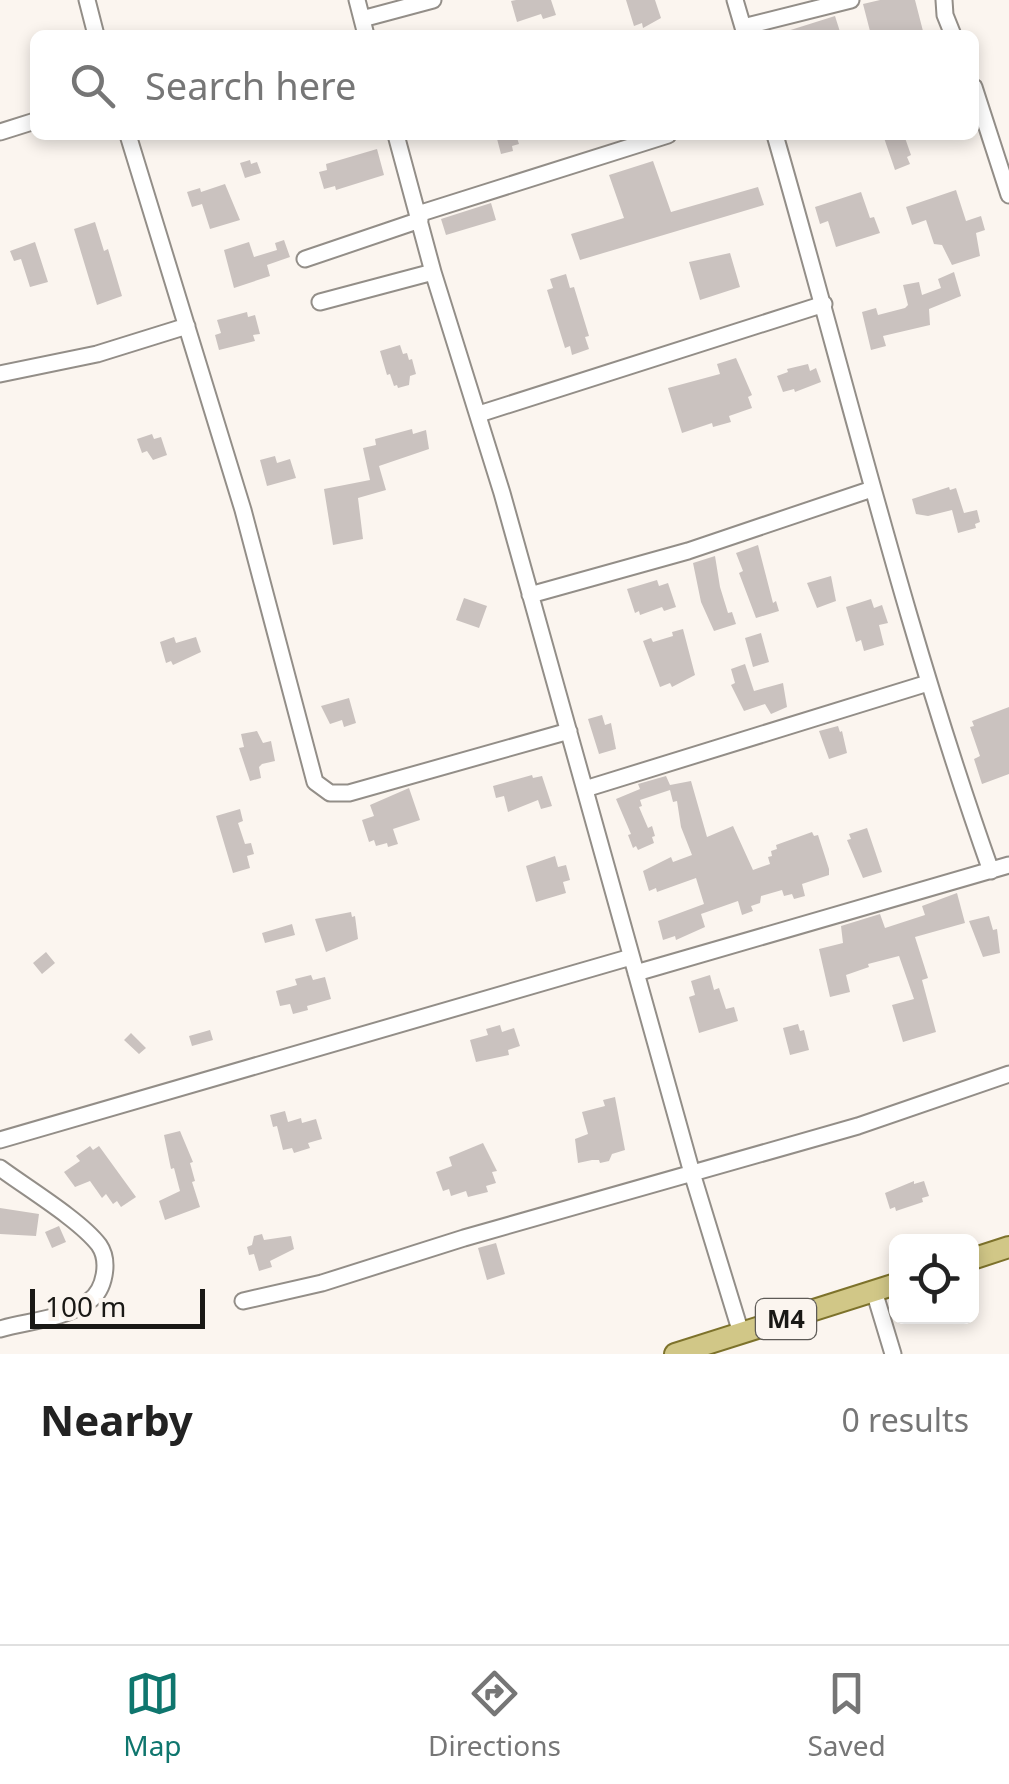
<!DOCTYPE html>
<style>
:root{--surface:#fff;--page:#f2f2f2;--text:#222;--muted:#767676;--line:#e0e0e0;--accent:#0f766e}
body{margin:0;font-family:"Noto Sans",sans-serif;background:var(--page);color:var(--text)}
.controls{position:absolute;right:30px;bottom:30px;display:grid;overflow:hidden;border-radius:15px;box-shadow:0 5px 15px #0003}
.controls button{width:90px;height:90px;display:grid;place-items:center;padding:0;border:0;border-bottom:2px solid var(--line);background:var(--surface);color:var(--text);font:50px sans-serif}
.scale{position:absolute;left:30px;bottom:25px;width:175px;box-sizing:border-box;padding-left:10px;border:5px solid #191815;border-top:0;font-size:28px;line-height:35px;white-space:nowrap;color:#191815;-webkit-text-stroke:8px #fbf5ef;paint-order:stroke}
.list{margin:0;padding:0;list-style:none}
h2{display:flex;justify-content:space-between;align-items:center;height:130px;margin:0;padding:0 40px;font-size:42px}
h2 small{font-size:32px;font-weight:400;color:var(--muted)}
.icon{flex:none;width:55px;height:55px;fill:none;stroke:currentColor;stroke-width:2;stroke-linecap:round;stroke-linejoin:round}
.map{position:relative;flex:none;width:1009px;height:1354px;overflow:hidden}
.search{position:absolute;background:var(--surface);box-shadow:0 5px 15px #0003;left:30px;right:30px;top:30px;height:110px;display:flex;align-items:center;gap:25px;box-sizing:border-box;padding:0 35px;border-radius:15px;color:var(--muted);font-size:38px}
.sheet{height:290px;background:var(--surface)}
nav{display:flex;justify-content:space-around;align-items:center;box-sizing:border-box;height:140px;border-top:2px solid var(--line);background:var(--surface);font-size:28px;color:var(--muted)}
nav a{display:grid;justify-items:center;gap:5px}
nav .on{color:var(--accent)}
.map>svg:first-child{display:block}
.building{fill:#cac2bf}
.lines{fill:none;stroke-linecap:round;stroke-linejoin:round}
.minor-casing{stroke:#938e88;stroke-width:19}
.major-casing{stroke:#7d722b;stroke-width:24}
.minor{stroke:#fff;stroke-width:15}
.major{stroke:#d1c787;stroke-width:20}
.labels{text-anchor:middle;stroke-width:9;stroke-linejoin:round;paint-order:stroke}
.shield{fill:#fbf5ef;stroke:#5d5a56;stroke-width:2.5}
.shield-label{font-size:25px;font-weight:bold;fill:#191815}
</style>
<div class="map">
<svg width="1009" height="1354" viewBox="0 0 1009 1354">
<rect width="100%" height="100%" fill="#fbf5ef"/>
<path class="building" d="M516 0H551L556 15 543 19 541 14 517 22 511 1Z
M626 0H655L661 18 643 28 642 23 634 26Z
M880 0H915L924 35H871L863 4Z
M835 16 841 35H781V33Z
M496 135H516L519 144 512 146 513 151 501 154Z
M883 135H904L911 155 907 157 910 164 895 170Z
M377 149 384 175 336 190 335 186 324 189 319 172 327 170 326 164Z
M250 160 251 164 257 162 261 173 245 178 240 163Z
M653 161 671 212 758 187 764 205 580 260 571 234 624 218 609 175Z
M225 184 240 220 210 229 202 204 192 207 187 192 200 188 201 192Z
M956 190 966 221 981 216 985 230 976 233 980 256 952 265 942 245 934 244 926 220 912 225 906 207Z
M861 192 870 218 874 217 880 233 836 247 828 221 820 224 815 207Z
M491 203 496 220 446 235 441 219Z
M95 222 104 251 108 249 122 296 97 305 74 229Z
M284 240 290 257 267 265 270 276 234 288 224 250 249 242 254 257 277 250 275 243Z
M35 242 48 282 30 287 21 259 14 261 10 251Z
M730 253 740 287 700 300 689 262Z
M954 272 961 296 929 309 930 325 883 336 886 346 871 350 862 312 876 308 878 315 905 308 908 305 903 285 919 282 922 295 941 288 938 279Z
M566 274 570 288 574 287 589 336 585 337 589 349 572 355 570 346 565 348 547 290 553 288 550 279Z
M247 312 248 317 255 315 260 334 253 335 255 341 219 350 215 335 221 333 217 320Z
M400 345 403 354 407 353 409 360 412 359 416 374 410 376 409 385 398 388 397 385 394 386 390 374 387 375 380 351Z
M736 358 752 395 748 397 752 408 729 416 731 422 713 427 712 423 682 433 668 388 720 374 717 364Z
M808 364 810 371 816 368 821 382 795 392 794 389 783 392 777 376 788 372 787 369Z
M412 429 413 434 426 430 429 449 379 466 386 490 358 498 363 539 333 545 324 489 370 480 363 448 376 445 375 439Z
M152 434 154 439 161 437 167 455 153 460 147 451 142 453 137 439Z
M275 456 277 463 290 459 296 478 267 486 260 460Z
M949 487 950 490 956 488 964 513 977 510 980 522 975 524 976 528 958 533 952 510 928 516 916 514 912 499Z
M758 545 773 603 776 601 779 611 756 618 739 573 743 571 736 553Z
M715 556 720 587 728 613 732 612 736 624 714 631 701 602 693 563Z
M831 576 836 601 817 608 807 583Z
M657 580 659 586 668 583 676 607 664 611 662 607 640 615 639 611 635 613 627 589Z
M464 598 487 606 479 628 456 620Z
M871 599 874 608 882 605 888 623 879 625 884 645 864 651 861 640 856 642 846 607Z
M683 629 695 675 672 687 670 683 660 687 643 641 651 638 653 642 673 636 672 632Z
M761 633 769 662 753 667 745 638Z
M174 637 176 643 196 637 201 652 173 665 171 661 166 663 160 642Z
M745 664 754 691 783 683 787 707 771 714 765 704 744 711 731 685 735 683 731 669Z
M349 698 356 723 344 727 342 720 330 724 321 706Z
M1009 707V774L982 784 974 759 980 756 970 727 974 726 972 721Z
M602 715 605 725 611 723 616 749 599 754 588 719Z
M838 726 840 732 842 731 847 753 829 759 819 731Z
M257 731 263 743 271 741 275 761 262 764 259 767 261 778 250 781 239 748 244 747 241 734Z
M532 775 533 778 542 776 552 806 541 809 538 800 508 812 504 796 496 798 493 786Z
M666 776 670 785 691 781 707 837 733 826 753 870 770 864 768 857 772 856 771 851 777 849 776 845 812 832 814 836 818 835 829 869V875L802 884 805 896 794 899 792 894 784 896 782 890 761 896 760 903 751 906 753 911 742 915 738 901 701 914 705 927 676 940 675 936 663 940 658 921 704 904 696 878 657 892 656 888 649 891 643 871 671 857 673 862 692 855 681 827 677 801 673 802 670 790 640 800 642 806 639 807 648 828 652 826 655 836 652 837 654 843 638 850 636 846 633 848 628 835 631 834 616 799 640 789 638 784Z
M409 788 420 820 393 829 398 844 388 847 387 843 376 846 374 840 369 842 362 820 374 816 370 805Z
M240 809 243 821 238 823 245 844 251 843 254 854 247 856 250 868 233 873 216 816Z
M867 828 882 872 863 878 847 840 851 839 849 834Z
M555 856 558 867 566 865 570 880 563 882 566 893 536 902 526 866Z
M957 893 965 923 915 937 928 978 922 980 936 1032 903 1042 892 1005 914 999 899 956 868 964 869 967 846 975 850 992 830 997 819 949 843 943 841 926 880 914 885 928 925 915 922 906Z
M351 912 352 917 355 916 358 939 326 952 315 919Z
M989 916 993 930 997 929 1000 953 983 957 969 921Z
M292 924 295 935 265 943 262 933Z
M46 952 55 963 42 974 33 963Z
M311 975 313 980 325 977 331 999 307 1006 308 1010 293 1014 290 1004 280 1006 276 991 297 985 295 979Z
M710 975 714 990 719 988 726 1009 734 1007 738 1021 699 1033 689 997 695 995 691 981Z
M798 1024 800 1031 804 1030 809 1050 790 1055 783 1028Z
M500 1025 502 1032 514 1028 520 1046 508 1050 509 1055 476 1062 470 1040 488 1035 486 1029Z
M210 1030 213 1040 192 1046 189 1036Z
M131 1033 146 1048 139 1054 124 1040Z
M615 1097 625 1150 612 1154 609 1161 600 1163 599 1160H592L578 1163 575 1139 588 1134 582 1112 605 1106 603 1100Z
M285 1111 288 1122 301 1118 302 1123 316 1119 322 1139 308 1143 310 1148 294 1153 292 1148 283 1150 277 1126 273 1127 270 1115Z
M180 1131 193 1162 190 1163 195 1181 192 1182 200 1207 165 1220 159 1201 180 1191 174 1168 171 1169 164 1135Z
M483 1143 497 1171 492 1172 496 1183 486 1186 488 1192 468 1197 466 1191 451 1196 449 1189 443 1191 436 1172 452 1166 449 1157Z
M90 1146 93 1150 99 1146 136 1197 121 1207 117 1201 113 1204 106 1194 102 1198 90 1181 75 1187 64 1172 80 1161 76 1156Z
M914 1181V1184L924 1181 929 1196 922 1198 923 1202 896 1211 895 1207 890 1209 885 1193Z
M0 1208 39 1214 36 1236 0 1234Z
M59 1226 66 1242 52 1248 45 1232Z
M262 1234 264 1240 291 1236 294 1249 270 1261 272 1267 259 1271 254 1254 249 1255 247 1247 252 1245 254 1236Z
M496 1243 505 1274 487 1280 478 1248Z"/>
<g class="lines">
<g class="minor-casing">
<path id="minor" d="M87 0 96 35
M357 0 366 35
M735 0 745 34
M944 0 945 15 953 35
M362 19 433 0
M743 27 851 0
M974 87 1009 195
M0 132 35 121
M128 135 243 510 315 782 330 793H349L569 731
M396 135 433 272 502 493 692 1173 741 1333
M775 135C846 381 905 629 991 871
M418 214 668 135
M305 259 420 220
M320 302 433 272
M0 374 97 354 187 326
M479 414 824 304
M530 595 688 551 872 489
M585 789 928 683
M636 973 1009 865
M0 1140 631 957
M0 1168C27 1188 80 1220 99 1245 110 1261 105 1290 89 1301 65 1319 28 1321 0 1329
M874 1291 893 1354
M243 1301 322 1283 464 1238 858 1126 1009 1074"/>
</g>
<g class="major-casing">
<path id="major" d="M972 1259 1009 1247
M675 1354 896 1284"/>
</g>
<use href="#minor" class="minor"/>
<use href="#major" class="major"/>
</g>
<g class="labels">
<rect class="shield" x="756" y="1299" width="60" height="40" rx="8"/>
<g class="shield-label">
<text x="786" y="1328">M4</text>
</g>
</g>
</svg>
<div class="controls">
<button><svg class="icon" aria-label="locate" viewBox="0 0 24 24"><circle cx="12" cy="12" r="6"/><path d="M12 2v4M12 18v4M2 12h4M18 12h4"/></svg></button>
</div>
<div class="scale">100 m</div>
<div class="search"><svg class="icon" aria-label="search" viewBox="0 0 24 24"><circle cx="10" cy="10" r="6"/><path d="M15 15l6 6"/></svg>Search here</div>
</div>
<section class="sheet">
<h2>Nearby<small>0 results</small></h2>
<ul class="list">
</ul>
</section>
<nav>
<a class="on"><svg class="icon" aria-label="map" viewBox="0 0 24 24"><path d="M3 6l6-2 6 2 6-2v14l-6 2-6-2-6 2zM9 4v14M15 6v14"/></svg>Map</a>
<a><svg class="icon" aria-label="directions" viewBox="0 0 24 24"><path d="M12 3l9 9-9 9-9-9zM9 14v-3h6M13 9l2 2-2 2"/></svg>Directions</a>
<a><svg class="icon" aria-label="saved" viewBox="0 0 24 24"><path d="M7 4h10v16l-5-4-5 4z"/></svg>Saved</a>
</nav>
